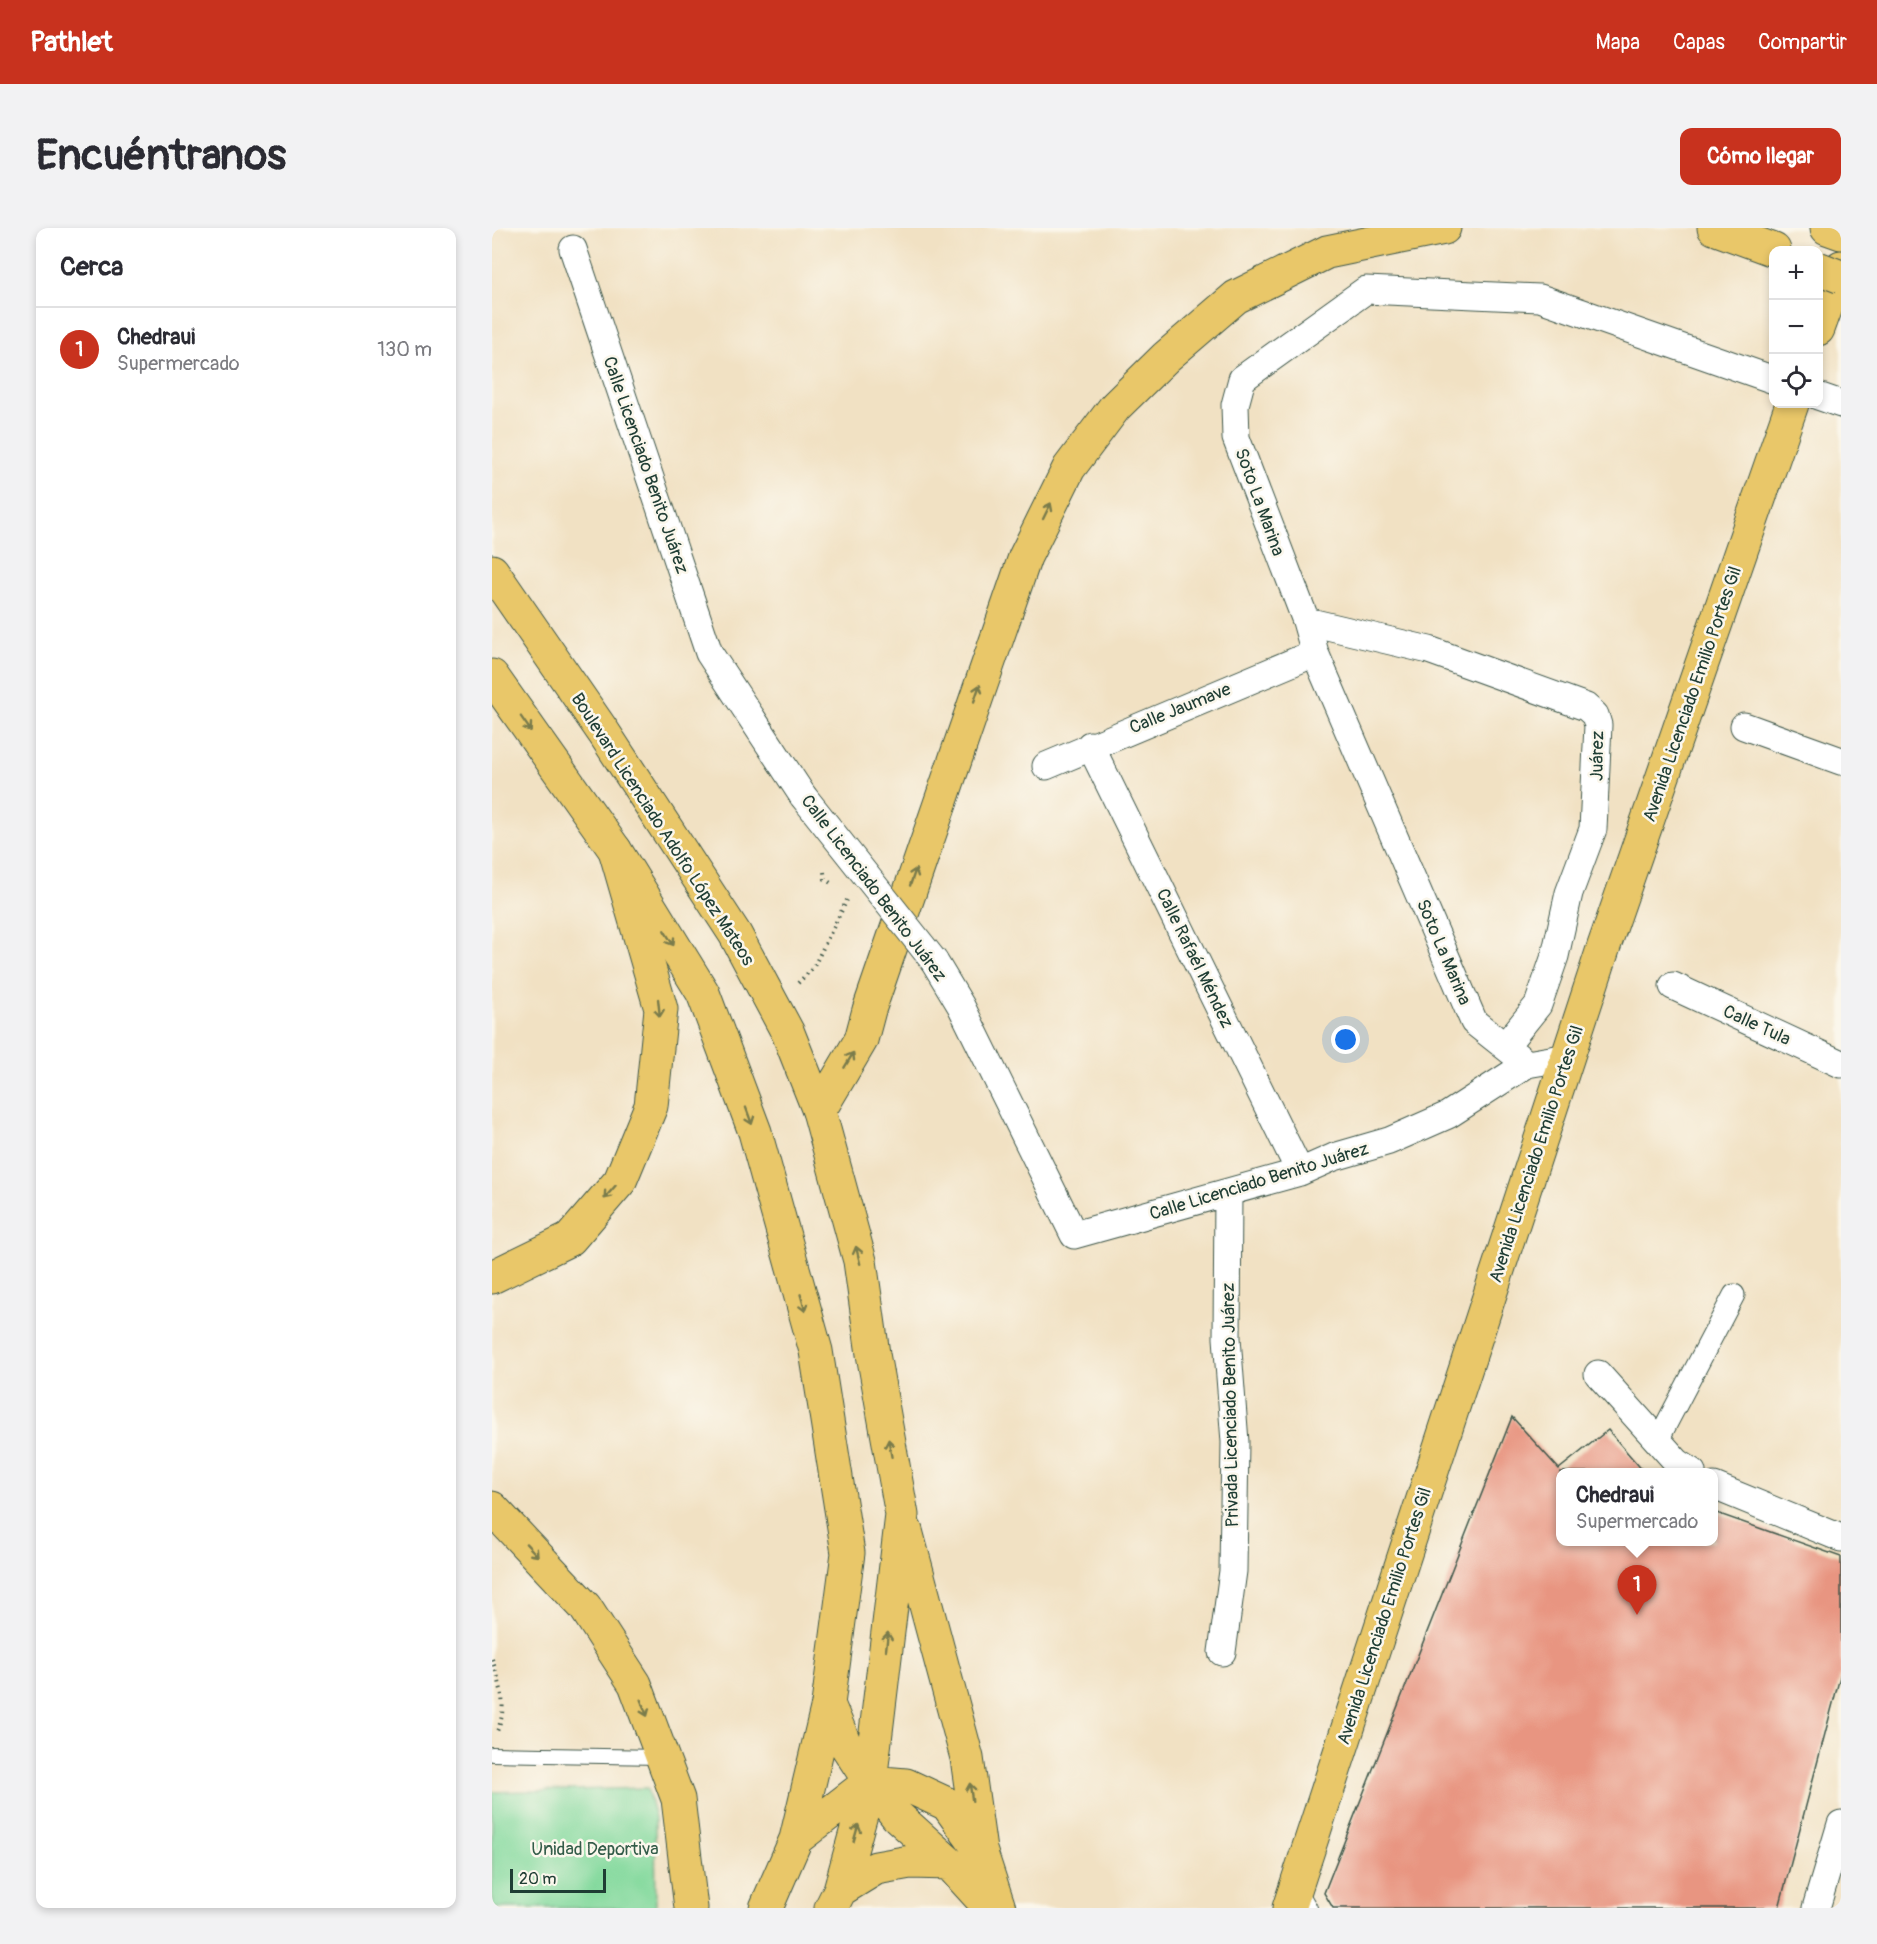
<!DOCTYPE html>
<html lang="es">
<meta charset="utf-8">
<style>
:root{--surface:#fff;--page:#f2f2f3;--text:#2b2b33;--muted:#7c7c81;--line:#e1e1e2;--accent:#c8321e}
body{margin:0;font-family:Pangolin,sans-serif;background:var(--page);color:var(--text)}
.controls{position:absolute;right:18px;top:18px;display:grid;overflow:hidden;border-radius:12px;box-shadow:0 3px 9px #0003}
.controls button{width:54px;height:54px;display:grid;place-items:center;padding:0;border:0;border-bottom:2px solid var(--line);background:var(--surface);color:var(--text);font:30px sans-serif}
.scale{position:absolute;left:18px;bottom:15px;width:96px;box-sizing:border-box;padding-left:6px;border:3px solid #1f3d34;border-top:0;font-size:16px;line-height:21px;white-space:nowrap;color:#1f3d34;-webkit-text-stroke:4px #fbf7ec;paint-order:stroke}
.you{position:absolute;left:854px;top:812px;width:21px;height:21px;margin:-15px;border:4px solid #fff;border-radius:50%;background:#1a73e8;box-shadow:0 0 0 9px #1a73e833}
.badge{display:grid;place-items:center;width:39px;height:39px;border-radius:50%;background:var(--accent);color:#fff;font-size:20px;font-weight:700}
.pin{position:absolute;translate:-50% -50px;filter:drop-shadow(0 2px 3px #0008)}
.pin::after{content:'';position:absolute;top:32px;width:21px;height:18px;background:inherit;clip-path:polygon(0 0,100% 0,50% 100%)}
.popup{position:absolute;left:1064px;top:1240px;width:162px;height:78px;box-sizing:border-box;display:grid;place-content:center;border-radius:12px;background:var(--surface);filter:drop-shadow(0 2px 4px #0005);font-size:20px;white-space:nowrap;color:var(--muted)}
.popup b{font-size:22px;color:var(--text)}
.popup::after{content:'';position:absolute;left:50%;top:100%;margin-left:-12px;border:12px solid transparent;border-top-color:var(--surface)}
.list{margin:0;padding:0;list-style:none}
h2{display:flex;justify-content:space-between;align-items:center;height:78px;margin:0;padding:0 24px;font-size:26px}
h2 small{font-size:20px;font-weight:400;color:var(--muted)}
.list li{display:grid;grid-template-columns:39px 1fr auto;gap:18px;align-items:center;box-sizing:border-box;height:84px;padding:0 24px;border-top:2px solid var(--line)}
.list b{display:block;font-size:22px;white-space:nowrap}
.list p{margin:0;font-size:20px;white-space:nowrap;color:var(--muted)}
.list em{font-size:20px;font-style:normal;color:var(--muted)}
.icon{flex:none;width:33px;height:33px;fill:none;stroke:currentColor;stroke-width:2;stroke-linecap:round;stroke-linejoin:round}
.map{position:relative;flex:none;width:1349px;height:1680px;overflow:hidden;border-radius:12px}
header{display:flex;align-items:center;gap:36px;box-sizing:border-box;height:84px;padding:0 30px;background:var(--accent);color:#fff}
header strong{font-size:28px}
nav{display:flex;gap:33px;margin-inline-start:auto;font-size:21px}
.intro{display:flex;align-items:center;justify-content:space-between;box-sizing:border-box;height:144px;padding:0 36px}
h1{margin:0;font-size:42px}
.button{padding:15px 27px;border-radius:12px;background:var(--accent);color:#fff;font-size:21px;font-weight:700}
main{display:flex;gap:36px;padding:0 36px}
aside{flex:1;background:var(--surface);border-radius:12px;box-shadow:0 3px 9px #0003}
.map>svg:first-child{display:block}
.green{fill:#83d99d;stroke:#518b68;stroke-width:1.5}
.building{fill:#e89581}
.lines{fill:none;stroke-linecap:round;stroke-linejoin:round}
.service-casing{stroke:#3e5649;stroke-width:16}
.pedestrian-casing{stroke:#3e5649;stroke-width:23}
.minor-casing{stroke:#3e5649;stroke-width:29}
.primary-casing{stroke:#3e5649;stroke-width:35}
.trunk-casing{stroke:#3e5649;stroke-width:35}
.path{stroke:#3e5649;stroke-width:4;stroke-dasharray:1.5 4.5;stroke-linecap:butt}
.service{stroke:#fff;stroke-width:14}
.pedestrian{stroke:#fff;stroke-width:21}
.minor{stroke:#fff;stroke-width:27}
.primary{stroke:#e9c769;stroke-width:33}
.trunk{stroke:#e9c769;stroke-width:33}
.minor-bridge-casing{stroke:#3e5649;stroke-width:29;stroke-linecap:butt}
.trunk-bridge-casing{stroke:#3e5649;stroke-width:35;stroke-linecap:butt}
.minor-bridge{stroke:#fff;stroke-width:27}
.trunk-bridge{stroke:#e9c769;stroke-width:33}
.oneway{stroke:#7a7b4c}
.labels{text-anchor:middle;stroke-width:5;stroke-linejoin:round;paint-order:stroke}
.street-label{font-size:18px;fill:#1f3d34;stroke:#fbf7ec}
.park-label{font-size:18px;fill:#335c49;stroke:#fbf7ec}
</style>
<header>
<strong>Pathlet</strong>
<nav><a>Mapa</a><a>Capas</a><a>Compartir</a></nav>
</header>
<div class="intro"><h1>Encuéntranos</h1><a class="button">Cómo llegar</a></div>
<main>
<aside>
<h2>Cerca<small></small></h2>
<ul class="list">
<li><span class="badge">1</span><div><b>Chedraui</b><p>Supermercado</p></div><em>130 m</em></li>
</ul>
</aside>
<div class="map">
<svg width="1349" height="1680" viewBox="0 0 1349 1680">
<rect width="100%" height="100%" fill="#fbf7ec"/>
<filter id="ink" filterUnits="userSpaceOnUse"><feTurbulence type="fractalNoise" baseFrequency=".0167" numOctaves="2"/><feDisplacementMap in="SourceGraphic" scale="12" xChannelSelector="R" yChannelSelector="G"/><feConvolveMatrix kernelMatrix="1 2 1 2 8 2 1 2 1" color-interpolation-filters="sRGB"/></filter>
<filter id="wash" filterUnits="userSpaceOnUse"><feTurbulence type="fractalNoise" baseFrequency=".008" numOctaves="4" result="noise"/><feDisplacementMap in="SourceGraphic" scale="24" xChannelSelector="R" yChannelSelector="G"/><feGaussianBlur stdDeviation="1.35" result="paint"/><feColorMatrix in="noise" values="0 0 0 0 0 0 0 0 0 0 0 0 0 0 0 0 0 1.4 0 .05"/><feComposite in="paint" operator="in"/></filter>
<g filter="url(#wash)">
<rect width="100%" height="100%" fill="#f1e1c3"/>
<path class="green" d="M155 1560 163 1590 164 1680H0V1564Z"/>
<g id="blocks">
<path class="building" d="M1020 1189 1067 1241 1116 1202 1152 1244H1068V1314H1222V1284L1349 1329V1445L1287 1680H841L832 1665Z"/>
</g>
</g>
<g filter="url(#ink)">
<use href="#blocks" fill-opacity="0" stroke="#3e5649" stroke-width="1.5"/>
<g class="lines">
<g class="service-casing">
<path id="service" d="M0 1526 169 1529
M807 1661 818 1680"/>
</g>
<g class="pedestrian-casing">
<path id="pedestrian" d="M1166 1212 1242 1067"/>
</g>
<g class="minor-casing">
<path id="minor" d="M81 21 217 425 311 568
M1326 168 1349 176
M814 393 937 422 1094 479 1103 487 1106 497 1101 601 1077 665 1063 728 1046 777 1013 818
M1252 498 1349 533
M598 517 808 944
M554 538 823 425
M442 733 469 778 582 1007 808 944 842 929 897 913 956 887 1035 836 1076 829
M1181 758 1349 836
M1035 836 982 794 823 425 814 393 744 210 743 177 750 151 874 62 1048 70 1282 152
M1106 1146 1185 1234 1200 1244
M1222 1258 1349 1310
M730 1424 741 1343 743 1214 735 1110 736 964
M1324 1680 1349 1596"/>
</g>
<g class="primary-casing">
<path id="primary" d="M1326 101 1349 39
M0 343 112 505 243 706 296 805 327 883 368 1033 381 1126 410 1287 378 1554 348 1662 339 1680
M0 448 123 622 211 765 263 904 324 1123 356 1325 336 1476 304 1611 274 1680
M414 1303 475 1530 488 1622 507 1680
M336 1476 352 1514 378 1554 405 1588 457 1635 498 1680
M304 1611 378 1554 414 1557 455 1576 485 1618
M348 1662 384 1640 418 1634 457 1635
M797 1680 1112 718 1300 176"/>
</g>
<g class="trunk-casing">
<path id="trunk" d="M1222 0 1282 22
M1335 0 1349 5
M327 883 369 812 377 782 533 329 577 240 623 179 674 129 744 69 835 24 952 0
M0 1049 78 1011 128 953 159 878 169 781 123 622
M0 1280 93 1379 143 1456 186 1571 199 1680"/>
</g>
<path class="path" d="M332 644 333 651 340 656
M306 755 321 740 355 672
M0 1431C8 1455 17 1480 4 1505"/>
<use href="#service" class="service"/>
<use href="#pedestrian" class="pedestrian"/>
<use href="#minor" class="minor"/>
<use href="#primary" class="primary"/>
<use href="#trunk" class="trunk"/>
<g class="minor-bridge-casing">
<path id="minor-bridge" d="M311 568 442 733"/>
</g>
<g class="trunk-bridge-casing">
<path id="trunk-bridge" d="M1326 40 1349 49"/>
</g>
<use href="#minor-bridge" class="minor-bridge"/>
<use href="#trunk-bridge" class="trunk-bridge"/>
</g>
<defs><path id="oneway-shaft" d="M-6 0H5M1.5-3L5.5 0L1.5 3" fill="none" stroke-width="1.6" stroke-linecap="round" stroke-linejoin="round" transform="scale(1.5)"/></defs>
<g class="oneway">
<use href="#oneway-shaft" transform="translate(555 283) rotate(-64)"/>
<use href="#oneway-shaft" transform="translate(485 465) rotate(-71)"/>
<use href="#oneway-shaft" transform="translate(34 496) rotate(55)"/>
<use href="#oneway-shaft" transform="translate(421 649) rotate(-71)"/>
<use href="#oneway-shaft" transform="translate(177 710) rotate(58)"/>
<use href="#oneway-shaft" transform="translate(167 780) rotate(84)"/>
<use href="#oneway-shaft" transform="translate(357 832) rotate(-59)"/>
<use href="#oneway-shaft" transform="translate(257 888) rotate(70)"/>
<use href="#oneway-shaft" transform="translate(118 964) rotate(131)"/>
<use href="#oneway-shaft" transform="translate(366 1027) rotate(-104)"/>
<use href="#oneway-shaft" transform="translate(311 1075) rotate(74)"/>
<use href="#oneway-shaft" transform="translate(398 1220) rotate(-100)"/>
<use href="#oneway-shaft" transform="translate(40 1322) rotate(47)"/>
<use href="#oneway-shaft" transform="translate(395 1413) rotate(-84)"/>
<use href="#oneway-shaft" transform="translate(152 1480) rotate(68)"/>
<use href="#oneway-shaft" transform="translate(479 1564) rotate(-98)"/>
<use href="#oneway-shaft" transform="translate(364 1605) rotate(-74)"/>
</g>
</g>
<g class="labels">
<g class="street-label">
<text transform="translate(154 237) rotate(71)" y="6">Calle Licenciado Benito Juárez</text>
<text transform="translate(768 274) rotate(70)" y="6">Soto La Marina</text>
<text transform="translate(1200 466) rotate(-71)" y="6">Avenida Licenciado Emilio Portes Gil</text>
<text transform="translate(688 480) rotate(-22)" y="6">Calle Jaumave</text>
<text transform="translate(1105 528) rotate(-89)" y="6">Juárez</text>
<text transform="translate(171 601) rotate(57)" y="6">Boulevard Licenciado Adolfo López Mateos</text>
<text transform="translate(382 660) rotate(53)" y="6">Calle Licenciado Benito Juárez</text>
<text transform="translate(952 724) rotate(67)" y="6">Soto La Marina</text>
<text transform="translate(703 730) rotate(64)" y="6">Calle Rafaél Méndez</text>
<text transform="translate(1265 797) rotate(25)" y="6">Calle Tula</text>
<text transform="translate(1044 926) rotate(-72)" y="6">Avenida Licenciado Emilio Portes Gil</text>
<text transform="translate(767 953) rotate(-17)" y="6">Calle Licenciado Benito Juárez</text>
<text transform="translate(738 1177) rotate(-91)" y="6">Privada Licenciado Benito Juárez</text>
<text transform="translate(892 1388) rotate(-72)" y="6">Avenida Licenciado Emilio Portes Gil</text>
</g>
<g class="park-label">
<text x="103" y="1627">Unidad Deportiva</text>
</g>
</g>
</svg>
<div class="controls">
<button>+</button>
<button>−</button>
<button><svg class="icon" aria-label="locate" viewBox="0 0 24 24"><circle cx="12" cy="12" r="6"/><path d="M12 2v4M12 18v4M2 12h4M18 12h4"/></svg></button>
</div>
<div class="scale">20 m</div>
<div class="you"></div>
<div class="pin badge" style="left:1145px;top:1387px">1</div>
<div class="popup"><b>Chedraui</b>Supermercado</div>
</div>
</main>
